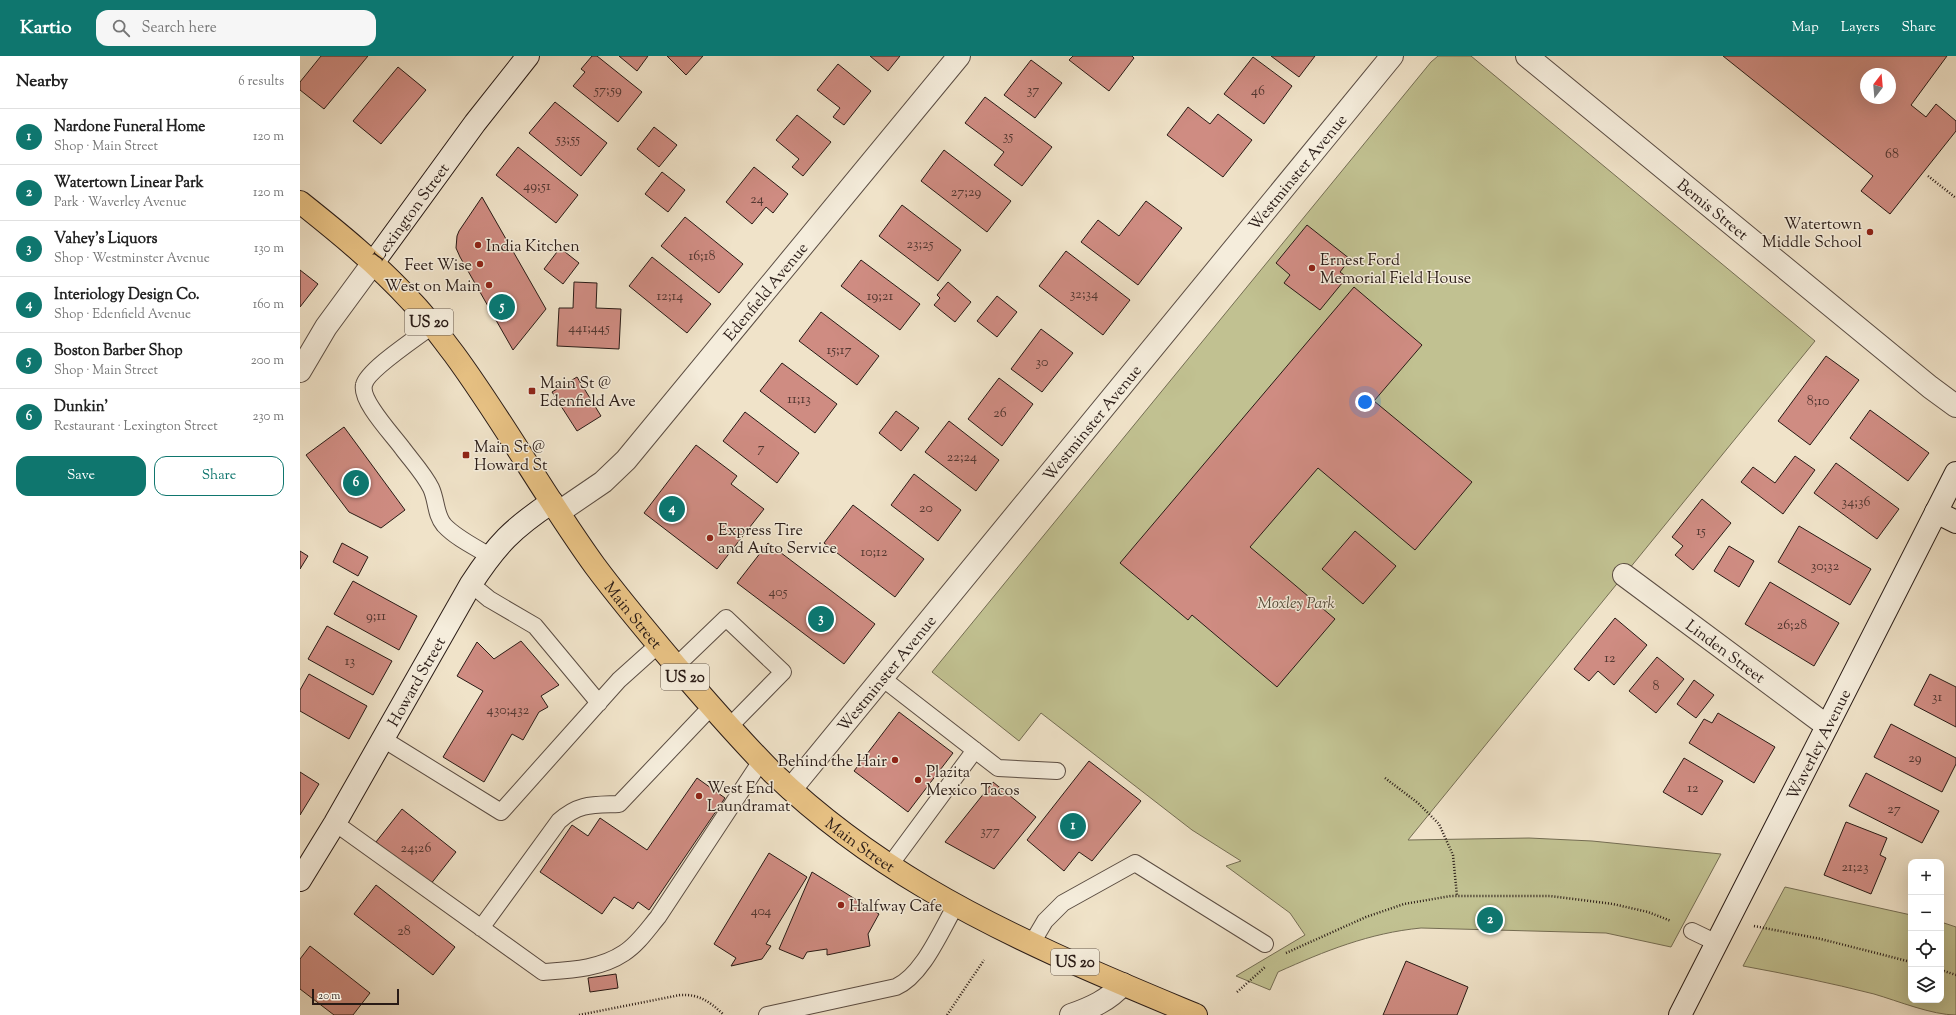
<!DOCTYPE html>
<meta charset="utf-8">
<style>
:root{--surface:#fff;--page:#f6f6f6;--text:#222;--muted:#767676;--line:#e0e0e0;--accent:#0f766e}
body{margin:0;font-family:"Sorts Mill Goudy",serif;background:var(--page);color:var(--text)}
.controls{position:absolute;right:12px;bottom:12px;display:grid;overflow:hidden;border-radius:8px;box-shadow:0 4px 16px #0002}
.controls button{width:36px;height:36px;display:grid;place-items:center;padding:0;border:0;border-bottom:1px solid var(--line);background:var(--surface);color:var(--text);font:20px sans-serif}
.compass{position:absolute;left:1560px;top:12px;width:36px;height:36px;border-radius:50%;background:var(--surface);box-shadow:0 4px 16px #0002;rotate:16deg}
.scale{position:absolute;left:12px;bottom:10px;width:87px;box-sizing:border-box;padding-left:4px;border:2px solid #291b16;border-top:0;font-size:11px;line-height:14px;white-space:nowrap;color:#291b16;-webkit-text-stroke:3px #f5eddc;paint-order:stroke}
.you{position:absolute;left:1065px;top:346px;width:14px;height:14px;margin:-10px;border:3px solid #fff;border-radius:50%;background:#1a73e8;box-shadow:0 0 0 6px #1a73e833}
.badge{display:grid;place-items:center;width:26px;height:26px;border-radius:50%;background:var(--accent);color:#fff;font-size:13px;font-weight:700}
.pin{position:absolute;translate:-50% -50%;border:2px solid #fff;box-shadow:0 1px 4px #0006}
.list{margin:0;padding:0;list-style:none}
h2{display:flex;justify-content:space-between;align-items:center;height:52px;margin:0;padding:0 16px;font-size:17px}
h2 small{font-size:13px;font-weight:400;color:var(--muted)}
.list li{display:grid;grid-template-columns:26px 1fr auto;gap:12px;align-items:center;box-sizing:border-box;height:56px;padding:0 16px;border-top:1px solid var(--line)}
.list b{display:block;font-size:15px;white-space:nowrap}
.list p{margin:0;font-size:13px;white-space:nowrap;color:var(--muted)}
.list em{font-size:13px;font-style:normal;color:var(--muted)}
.actions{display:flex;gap:8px;padding:12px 16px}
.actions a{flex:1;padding:9px 0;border:1px solid var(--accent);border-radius:12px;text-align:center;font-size:14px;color:var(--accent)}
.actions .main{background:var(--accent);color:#fff}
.icon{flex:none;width:22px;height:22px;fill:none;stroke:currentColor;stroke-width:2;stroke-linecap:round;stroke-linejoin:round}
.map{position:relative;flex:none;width:1656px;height:959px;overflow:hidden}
header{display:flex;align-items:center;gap:24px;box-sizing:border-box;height:56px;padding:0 20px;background:var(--accent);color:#fff}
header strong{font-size:19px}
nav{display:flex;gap:22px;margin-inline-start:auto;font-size:14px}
.search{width:280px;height:36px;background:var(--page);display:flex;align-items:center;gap:10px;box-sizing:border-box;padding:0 14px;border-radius:12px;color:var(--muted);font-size:15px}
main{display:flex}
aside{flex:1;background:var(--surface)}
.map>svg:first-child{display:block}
.green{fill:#c1c191;stroke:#756e54}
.building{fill:#cf8c82;stroke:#291b16;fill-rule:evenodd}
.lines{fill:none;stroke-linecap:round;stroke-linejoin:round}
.lane-casing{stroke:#5b4d43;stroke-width:18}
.street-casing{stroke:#5b4d43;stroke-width:24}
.secondary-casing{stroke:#291b16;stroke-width:24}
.primary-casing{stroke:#291b16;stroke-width:24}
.path{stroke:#291b16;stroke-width:2.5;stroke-dasharray:1 2;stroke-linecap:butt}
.lane{stroke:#f5eddc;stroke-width:16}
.street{stroke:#f5eddc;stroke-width:22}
.secondary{stroke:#f5eddc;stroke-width:22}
.primary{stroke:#e8c284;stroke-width:22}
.poi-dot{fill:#8f2418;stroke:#f5eddc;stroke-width:1.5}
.labels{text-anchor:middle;stroke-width:3;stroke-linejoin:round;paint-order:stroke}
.number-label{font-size:14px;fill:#523731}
.shield{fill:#f5eddc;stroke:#665a51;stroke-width:1}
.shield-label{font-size:15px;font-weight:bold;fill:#291b16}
.street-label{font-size:16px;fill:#291b16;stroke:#f5eddc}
.poi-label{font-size:16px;fill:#291b16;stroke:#f5eddc;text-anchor:start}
.park-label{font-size:16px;font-style:italic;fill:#574d3b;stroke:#f5eddc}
</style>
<header>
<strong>Kartio</strong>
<div class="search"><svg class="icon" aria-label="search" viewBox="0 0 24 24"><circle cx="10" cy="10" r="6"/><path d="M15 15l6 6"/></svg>Search here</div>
<nav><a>Map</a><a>Layers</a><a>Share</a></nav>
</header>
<main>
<aside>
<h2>Nearby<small>6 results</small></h2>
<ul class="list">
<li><span class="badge">1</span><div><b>Nardone Funeral Home</b><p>Shop · Main Street</p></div><em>120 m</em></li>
<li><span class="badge">2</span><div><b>Watertown Linear Park</b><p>Park · Waverley Avenue</p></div><em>120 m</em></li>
<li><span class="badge">3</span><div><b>Vahey's Liquors</b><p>Shop · Westminster Avenue</p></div><em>130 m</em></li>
<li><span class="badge">4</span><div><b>Interiology Design Co.</b><p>Shop · Edenfield Avenue</p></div><em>160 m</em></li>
<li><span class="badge">5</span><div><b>Boston Barber Shop</b><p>Shop · Main Street</p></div><em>200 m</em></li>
<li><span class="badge">6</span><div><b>Dunkin'</b><p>Restaurant · Lexington Street</p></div><em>230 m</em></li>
</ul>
<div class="actions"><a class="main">Save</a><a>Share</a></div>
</aside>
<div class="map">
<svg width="1656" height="959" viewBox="0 0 1656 959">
<rect width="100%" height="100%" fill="#f0e3c9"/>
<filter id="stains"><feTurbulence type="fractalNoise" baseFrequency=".005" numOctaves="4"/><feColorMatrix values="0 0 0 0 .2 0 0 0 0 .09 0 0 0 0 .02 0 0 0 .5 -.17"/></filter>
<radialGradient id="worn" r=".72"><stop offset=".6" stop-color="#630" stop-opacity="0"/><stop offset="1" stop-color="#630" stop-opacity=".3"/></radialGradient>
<path class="green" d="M1138 0H1171L1515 285 1108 784 1229 782 1292 785 1421 798 1371 891 1306 877 1121 872C1069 877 1025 895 978 916L970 934 936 920 1005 879 990 857 926 810 941 805 892 774 741 657 719 685 632 616 1131 6Z
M1485 831 1611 859V944H1641V866L1656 871V959C1632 959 1598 945 1574 938 1531 927 1487 918 1443 910Z"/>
<path class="building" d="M21 0H68L24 53 0 34V26Z
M292 0H297L342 36 318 66 273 30 285 16 281 13Z
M319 0H348L337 15Z
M367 0H403L386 19Z
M570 0H600L588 15Z
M773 0H832L834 2 809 35 769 4Z
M971 0H1015L999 21Z
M1423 0H1647L1611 49 1626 61 1636 48 1656 65V75L1590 158 1561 135 1573 120ZM1566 18H1590V42H1566Z
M953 1 992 30 964 68 924 38Z
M731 4 762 27 735 62 704 39Z
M538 8 571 35 544 69 533 61 540 52 517 34Z
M98 11 126 34 81 88 53 65Z
M685 41 752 91 722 130 694 109 704 96 665 67Z
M255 46 307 87 281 120 229 77Z
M888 51 910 68 918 58 952 84 923 121 867 79Z
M497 59 531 86 503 120 492 111 499 103 476 84Z
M354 71 377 89 359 111 337 93Z
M218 91 278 139 256 167 196 119Z
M644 94 711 145 687 176 621 125Z
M454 111 488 138 473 157 466 151 452 168 426 146Z
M362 116 385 134 368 156 345 138Z
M182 141 246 253 213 294 160 201 156 192 157 180 159 175Z
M846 145 882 172 838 229 781 186 798 164 819 180Z
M602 149 661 194 638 225 579 180Z
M385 161 443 208 419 237 361 190Z
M1007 169 1050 203 1040 216 1047 221 1020 254 984 227 990 219 976 207Z
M260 192 279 207 263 228 244 213Z
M766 195 830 244 803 279 739 230Z
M352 201 411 248 387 277 329 230Z
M561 204 620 248 600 274 541 230Z
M0 214 18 228 0 251Z
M274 226 297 227 296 252 321 253 319 293 257 290 259 252H273Z
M648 226 671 246 655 266 634 249 640 242 637 239Z
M1054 231 1122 289 1074 345 1172 426 1115 494 1018 412 950 491 1035 563 977 631 892 559 888 564 820 507Z
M697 240 717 256 697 281 677 265Z
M521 256 579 300 557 329 499 285Z
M741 273 773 297 742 336 711 313Z
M1526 300 1559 324 1510 389 1478 365Z
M482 307 537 348 515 377 460 335Z
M277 321 301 360 277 375 252 336Z
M699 322 733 348 702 390 668 363Z
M1570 354 1629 397 1608 425 1550 382Z
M596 355 619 372 601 395 579 377Z
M445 356 499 397 477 427 423 385Z
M649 365 699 404 676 435 625 396Z
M44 371 105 454 81 472 49 456 6 399Z
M396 389 437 420 431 428 464 453 417 513 344 457Z
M1495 400 1515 414 1483 458 1441 426 1453 411 1475 427Z
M1536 407 1599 453 1577 483 1514 437Z
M614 418 661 454 638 485 591 449Z
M1402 443 1431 467 1393 514 1375 499 1383 490 1372 481Z
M553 449 624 503 595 541 524 487Z
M1499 470 1571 513 1550 549 1478 506Z
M1055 475 1096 510 1063 548 1022 513Z
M42 487 68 501 58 520 33 506Z
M468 487 575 568 544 608 437 527Z
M1429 490 1454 505 1439 531 1414 515Z
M0 495 8 500 0 513Z
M53 525 117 560 99 594 34 558Z
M1470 526 1539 567 1514 610 1445 568Z
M1315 562 1347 589 1314 629 1298 615 1289 625 1274 613Z
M27 570 92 605 73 639 8 603Z
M221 585 259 629 241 640 248 651 239 656 223 684 212 678 184 726 143 701 183 635 157 620 177 586 194 603Z
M1357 601 1384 623 1356 657 1329 635Z
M9 618 67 650 49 683 0 655V634Z
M1630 618 1656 631V671L1614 649Z
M1394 624 1414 639 1396 662 1377 648Z
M599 656 653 697 608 756 554 715Z
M1418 657 1475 691 1454 727 1389 687 1404 663 1412 667Z
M1591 668 1656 702V708L1642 736 1574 701Z
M1384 702 1423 725 1402 759 1363 736Z
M789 705 841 745 792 805 779 796 764 815 727 784Z
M0 716 19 728 0 759Z
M1566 717 1639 755 1622 787 1549 750Z
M397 722 425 742 349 854 338 846 333 853 314 841 302 858 240 816 272 769 288 780 300 762 347 794Z
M693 726 736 761 694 813 645 786Z
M102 753 156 796 130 829 76 786Z
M1546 766 1587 782 1580 799 1586 802 1571 838 1524 819Z
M469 797 507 821 466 888 471 890 462 903 431 910 436 902 414 888Z
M512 816 579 858 568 878 570 890 527 899V893L507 896 503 903 479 893Z
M76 829 155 891 133 919 54 858Z
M10 890 70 937 53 959H34L0 933V903Z
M1106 905 1168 931 1157 959H1083Z
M316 918 318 932 290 936 288 922Z"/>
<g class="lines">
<g class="lane-casing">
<path id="lane" d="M132 270C118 281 67 314 64 329 60 345 93 379 103 393 112 405 124 418 131 432 137 445 135 458 144 469 156 482 175 491 190 500
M171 528 189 543 235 570 299 647
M376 610 426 562 483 616 429 671
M582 622 698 712 757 715
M83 683 201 756 319 624 358 589
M35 767 243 916C271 914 300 913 324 897 338 888 348 873 358 861L461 705
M590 809 675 694
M181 872 259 765C279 747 293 749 319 748L411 651
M1392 875 1417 887
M732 887 745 865 763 847 835 807 965 888
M467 959 596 931C623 919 641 874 656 849"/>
</g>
<g class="street-casing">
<g id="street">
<path id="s1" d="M1227 0 1630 331 1656 350"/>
<path d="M0 315 26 271 73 207"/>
<path id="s2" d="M259 456 303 426 326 404 659 0"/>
<path id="s3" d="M1324 519 1527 670"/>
<path id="s4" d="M491 733 1092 0"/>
<path d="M771 959C791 952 809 944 823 928"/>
</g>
</g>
<g class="secondary-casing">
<g id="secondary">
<path id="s5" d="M73 207 175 67 228 0"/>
<path d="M1636 456 1656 466"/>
<path id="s6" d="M0 824 35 767 171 528C197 488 213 472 252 446"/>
<path id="s7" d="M1380 959 1656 417"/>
</g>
</g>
<g class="primary-casing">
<g id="primary">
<path id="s8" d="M0 146C39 177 77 208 111 245 127 261 140 280 154 298 204 366 245 441 295 510 321 545 349 578 377 611 408 647 439 683 473 717 519 761 572 800 626 832 712 883 805 921 896 959"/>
</g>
</g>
<path class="path" d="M1628 120 1656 142
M1085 722 1118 747 1139 768 1153 799 1157 840
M1454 870 1521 883 1611 906
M986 897 1066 861 1104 848 1151 840H1250L1313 848 1348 856 1371 865
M1641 914 1656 919
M937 936 965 911
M279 959 380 939C400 938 410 946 424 959
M647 959 684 904"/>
<use href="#lane" class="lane"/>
<use href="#street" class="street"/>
<use href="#secondary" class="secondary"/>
<use href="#primary" class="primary"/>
</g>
<g class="poi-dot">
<circle cx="1570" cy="176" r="4"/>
<circle cx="178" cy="189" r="4"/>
<circle cx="180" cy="208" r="4"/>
<circle cx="1012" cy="212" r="4"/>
<circle cx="189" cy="229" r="4"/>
<rect x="228" y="331" width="8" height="8" rx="2"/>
<rect x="162" y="395" width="8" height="8" rx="2"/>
<circle cx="410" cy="482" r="4"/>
<circle cx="595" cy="704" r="4"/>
<circle cx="618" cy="724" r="4"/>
<circle cx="399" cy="740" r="4"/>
<circle cx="541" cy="849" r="4"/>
</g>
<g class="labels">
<g class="number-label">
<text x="308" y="38">57;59</text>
<text x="733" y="38">37</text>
<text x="958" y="39">46</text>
<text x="708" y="84">35</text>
<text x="268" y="87">53;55</text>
<text x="1592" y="102">68</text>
<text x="237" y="134">49;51</text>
<text x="666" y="140">27;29</text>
<text x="457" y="147">24</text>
<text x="620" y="192">23;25</text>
<text x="402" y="204">16;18</text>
<text x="784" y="242">32;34</text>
<text x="370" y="244">12;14</text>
<text x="580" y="244">19;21</text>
<text x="289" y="276">441;445</text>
<text x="539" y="298">15;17</text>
<text x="742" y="310">30</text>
<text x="499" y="347">11;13</text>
<text x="1518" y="349">8;10</text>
<text x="700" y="361">26</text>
<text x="461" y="396">7</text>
<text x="662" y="405">22;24</text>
<text x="1556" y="450">34;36</text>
<text x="626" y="456">20</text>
<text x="1401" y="479">15</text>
<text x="574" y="500">10;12</text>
<text x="1525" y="514">30;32</text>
<text x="478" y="540">405</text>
<text x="76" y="564">9;11</text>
<text x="1492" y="573">26;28</text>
<text x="1310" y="606">12</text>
<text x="50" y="609">13</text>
<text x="1356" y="634">8</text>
<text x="1637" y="645">31</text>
<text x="208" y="658">430;432</text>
<text x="1615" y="706">29</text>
<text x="1393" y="736">12</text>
<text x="1594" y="757">27</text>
<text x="690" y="779">377</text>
<text x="116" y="796">24;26</text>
<text x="1555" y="815">21;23</text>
<text x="461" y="859">404</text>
<text x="104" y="879">28</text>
</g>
<g class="shield">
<rect x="105" y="253" width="48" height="26" rx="3"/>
<rect x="361" y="608" width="48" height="26" rx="3"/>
<rect x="751" y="893" width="48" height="26" rx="3"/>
</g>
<g class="shield-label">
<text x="129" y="271">US 20</text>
<text x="385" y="626">US 20</text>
<text x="775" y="911">US 20</text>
</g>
<g class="street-label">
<text dy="6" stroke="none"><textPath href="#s4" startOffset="798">Westminster Avenue</textPath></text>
<text dy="6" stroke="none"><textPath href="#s1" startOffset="241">Bemis Street</textPath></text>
<text dy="6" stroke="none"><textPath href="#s5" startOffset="64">Lexington Street</textPath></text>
<text dy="6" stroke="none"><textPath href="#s2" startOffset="304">Edenfield Avenue</textPath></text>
<text dy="6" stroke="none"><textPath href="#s4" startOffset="474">Westminster Avenue</textPath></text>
<text dy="6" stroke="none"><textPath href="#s8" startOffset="534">Main Street</textPath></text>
<text dy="6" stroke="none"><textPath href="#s3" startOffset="127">Linden Street</textPath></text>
<text dy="6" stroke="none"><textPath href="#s4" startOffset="150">Westminster Avenue</textPath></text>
<text dy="6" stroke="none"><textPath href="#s6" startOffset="230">Howard Street</textPath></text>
<text dy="6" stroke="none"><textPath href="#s7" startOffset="304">Waverley Avenue</textPath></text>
<text dy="6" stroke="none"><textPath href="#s8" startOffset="858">Main Street</textPath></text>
</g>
<g class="poi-label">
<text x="1562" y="173" text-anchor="end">Watertown<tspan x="1562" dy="18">Middle School</tspan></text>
<text x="186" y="195">India Kitchen</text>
<text x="1020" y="209">Ernest Ford<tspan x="1020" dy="18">Memorial Field House</tspan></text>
<text x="172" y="214" text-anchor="end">Feet Wise</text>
<text x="181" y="235" text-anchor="end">West on Main</text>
<text x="240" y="332">Main St @<tspan x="240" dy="18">Edenfield Ave</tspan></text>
<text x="174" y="396">Main St @<tspan x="174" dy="18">Howard St</tspan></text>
<text x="418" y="479">Express Tire<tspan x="418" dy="18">and Auto Service</tspan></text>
<text x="587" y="710" text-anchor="end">Behind the Hair</text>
<text x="626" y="721">Plazita<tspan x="626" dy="18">Mexico Tacos</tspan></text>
<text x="407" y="737">West End<tspan x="407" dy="18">Laundramat</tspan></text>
<text x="549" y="855">Halfway Cafe</text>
</g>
<g class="park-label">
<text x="996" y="552">Moxley Park</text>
</g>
</g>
<rect width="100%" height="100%" filter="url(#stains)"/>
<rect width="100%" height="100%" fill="url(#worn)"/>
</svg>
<div class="controls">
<button>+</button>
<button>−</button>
<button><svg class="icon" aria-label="locate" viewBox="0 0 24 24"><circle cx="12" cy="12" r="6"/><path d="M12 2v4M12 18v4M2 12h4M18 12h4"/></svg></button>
<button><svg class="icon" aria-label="layers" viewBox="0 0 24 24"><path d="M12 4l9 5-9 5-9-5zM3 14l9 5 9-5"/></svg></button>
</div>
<svg class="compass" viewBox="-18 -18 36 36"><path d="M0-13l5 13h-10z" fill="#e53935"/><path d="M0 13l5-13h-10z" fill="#767676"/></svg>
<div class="scale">20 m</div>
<div class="you"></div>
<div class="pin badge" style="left:773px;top:770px">1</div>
<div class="pin badge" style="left:1190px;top:864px">2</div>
<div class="pin badge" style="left:521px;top:563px">3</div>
<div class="pin badge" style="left:372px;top:453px">4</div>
<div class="pin badge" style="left:202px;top:251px">5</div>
<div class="pin badge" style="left:56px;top:427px">6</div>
</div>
</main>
